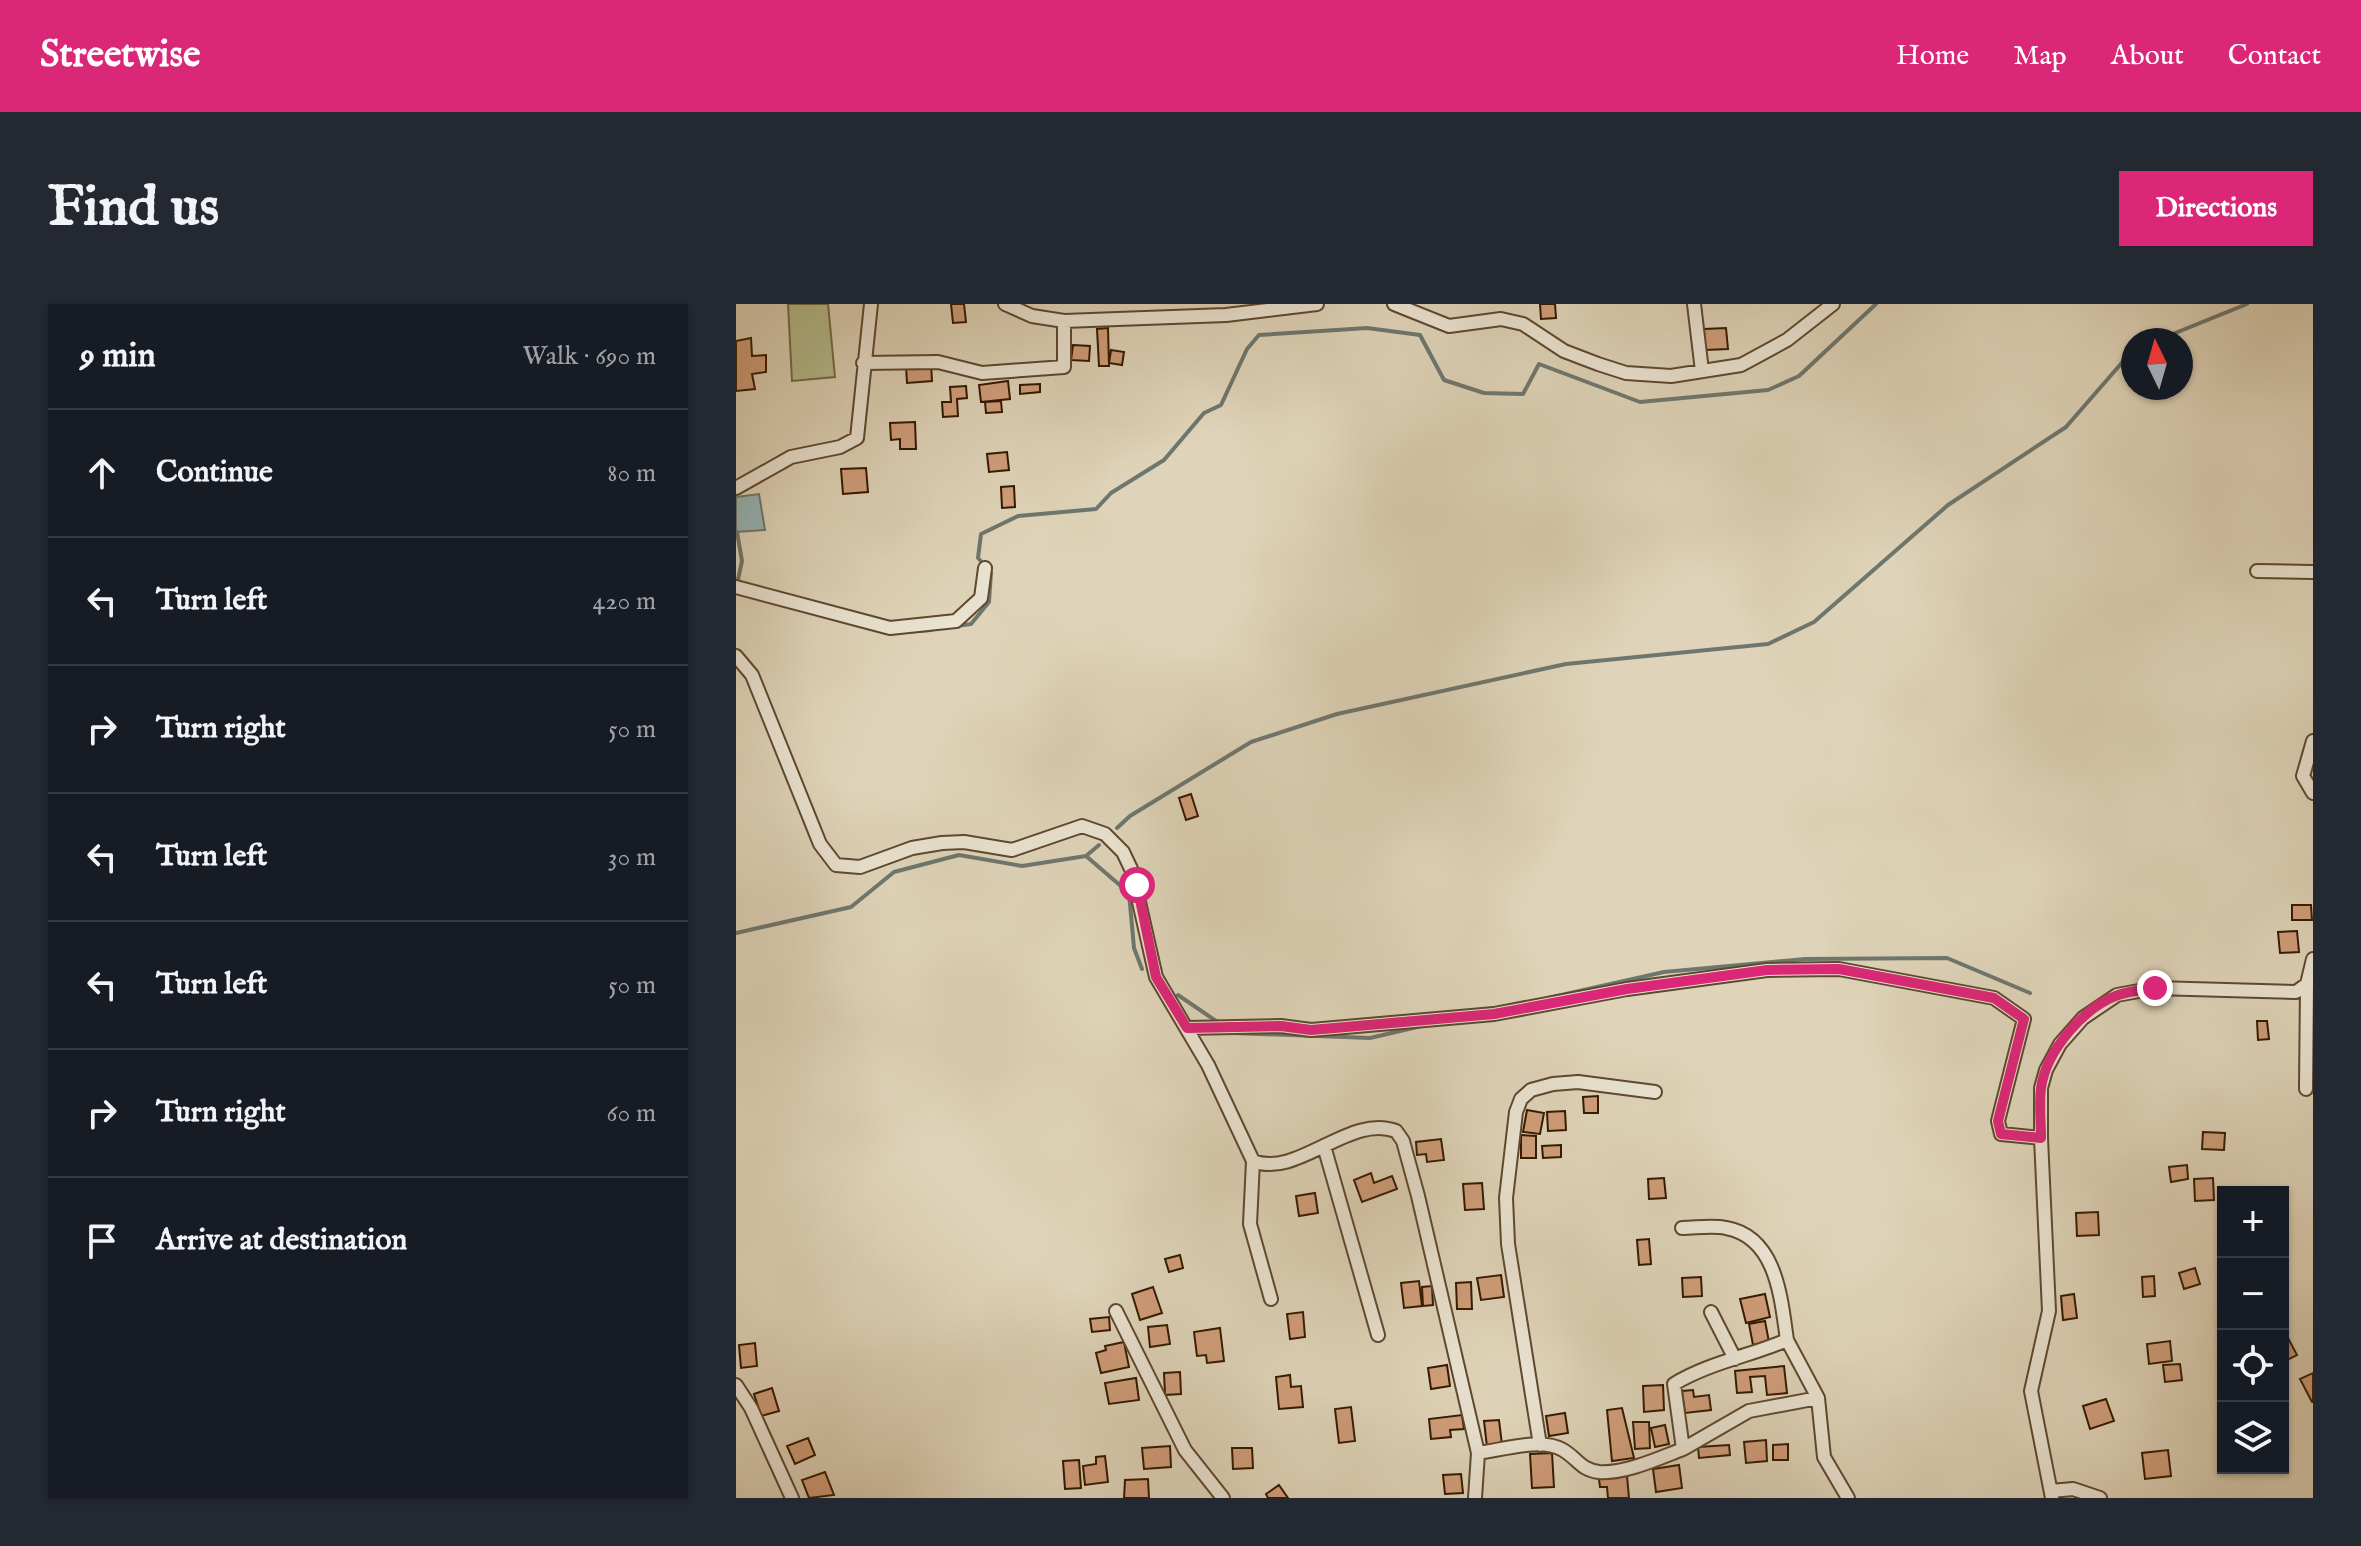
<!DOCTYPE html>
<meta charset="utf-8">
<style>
:root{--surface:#171b24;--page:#242831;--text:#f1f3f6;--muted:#9ea1a6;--line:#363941;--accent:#db2777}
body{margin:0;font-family:"IM FELL English",serif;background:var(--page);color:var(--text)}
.controls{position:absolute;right:24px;bottom:24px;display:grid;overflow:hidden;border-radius:0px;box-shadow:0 2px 6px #0004}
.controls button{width:72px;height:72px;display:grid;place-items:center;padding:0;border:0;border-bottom:2px solid var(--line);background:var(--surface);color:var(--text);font:40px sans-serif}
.compass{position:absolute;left:1385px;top:24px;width:72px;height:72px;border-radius:50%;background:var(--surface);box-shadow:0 2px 6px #0004;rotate:355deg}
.stop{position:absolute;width:24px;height:24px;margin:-18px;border:6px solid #db2777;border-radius:50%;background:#fff}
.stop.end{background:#db2777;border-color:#fff;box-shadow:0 2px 8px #0008}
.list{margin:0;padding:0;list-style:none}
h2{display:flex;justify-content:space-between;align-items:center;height:104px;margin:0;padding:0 32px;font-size:34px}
h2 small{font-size:26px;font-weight:400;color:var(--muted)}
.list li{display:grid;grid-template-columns:52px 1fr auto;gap:24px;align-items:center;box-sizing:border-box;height:128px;padding:0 32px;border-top:2px solid var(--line)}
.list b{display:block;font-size:30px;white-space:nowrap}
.list em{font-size:26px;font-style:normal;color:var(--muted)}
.icon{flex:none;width:44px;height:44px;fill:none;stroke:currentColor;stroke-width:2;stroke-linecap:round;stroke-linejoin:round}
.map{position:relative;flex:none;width:1577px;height:1194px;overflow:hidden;border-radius:0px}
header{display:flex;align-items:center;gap:48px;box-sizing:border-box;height:112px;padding:0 40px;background:var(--accent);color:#fff}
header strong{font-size:38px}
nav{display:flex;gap:44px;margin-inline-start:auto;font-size:28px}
.intro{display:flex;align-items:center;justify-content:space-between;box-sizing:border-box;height:192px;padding:0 48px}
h1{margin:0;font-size:56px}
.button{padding:20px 36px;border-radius:0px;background:var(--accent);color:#fff;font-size:28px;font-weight:700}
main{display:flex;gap:48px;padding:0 48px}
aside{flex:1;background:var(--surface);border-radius:0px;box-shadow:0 2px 6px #0004}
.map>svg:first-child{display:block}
.green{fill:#b5bc8d;stroke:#746a46;stroke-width:2}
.water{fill:#96b6b8;stroke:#6e776e;stroke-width:2}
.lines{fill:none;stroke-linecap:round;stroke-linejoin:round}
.stream{stroke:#6e776e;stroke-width:4}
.building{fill:#d09e7a;stroke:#331900;stroke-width:2}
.minor-casing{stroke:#5e482e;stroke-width:16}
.minor{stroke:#eae3d2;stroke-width:12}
.route{stroke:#db2777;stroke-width:10}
</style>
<header>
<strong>Streetwise</strong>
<nav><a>Home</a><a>Map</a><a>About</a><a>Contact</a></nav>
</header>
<div class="intro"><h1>Find us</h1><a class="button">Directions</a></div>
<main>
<aside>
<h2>9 min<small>Walk · 690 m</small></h2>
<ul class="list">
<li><svg class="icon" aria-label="ahead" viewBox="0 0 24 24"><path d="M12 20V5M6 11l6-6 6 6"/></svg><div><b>Continue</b></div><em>80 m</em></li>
<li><svg class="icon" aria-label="left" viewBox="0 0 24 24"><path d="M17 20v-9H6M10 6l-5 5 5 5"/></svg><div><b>Turn left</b></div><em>420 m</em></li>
<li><svg class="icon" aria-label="right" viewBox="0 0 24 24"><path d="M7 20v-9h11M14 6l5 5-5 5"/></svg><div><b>Turn right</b></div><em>50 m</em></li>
<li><svg class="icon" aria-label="left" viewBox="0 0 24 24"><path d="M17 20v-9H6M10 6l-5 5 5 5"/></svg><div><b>Turn left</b></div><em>30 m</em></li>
<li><svg class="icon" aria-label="left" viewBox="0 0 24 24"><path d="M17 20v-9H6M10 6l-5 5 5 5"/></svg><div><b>Turn left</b></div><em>50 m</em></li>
<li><svg class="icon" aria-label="right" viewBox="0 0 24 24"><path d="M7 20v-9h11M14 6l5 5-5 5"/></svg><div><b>Turn right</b></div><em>60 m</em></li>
<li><svg class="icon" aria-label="arrive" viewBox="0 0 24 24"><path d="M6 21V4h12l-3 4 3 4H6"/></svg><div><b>Arrive at destination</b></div></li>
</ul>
</aside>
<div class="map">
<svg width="1577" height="1194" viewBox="0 0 1577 1194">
<rect width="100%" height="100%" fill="#dfd4b9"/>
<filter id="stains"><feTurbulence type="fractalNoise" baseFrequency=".0025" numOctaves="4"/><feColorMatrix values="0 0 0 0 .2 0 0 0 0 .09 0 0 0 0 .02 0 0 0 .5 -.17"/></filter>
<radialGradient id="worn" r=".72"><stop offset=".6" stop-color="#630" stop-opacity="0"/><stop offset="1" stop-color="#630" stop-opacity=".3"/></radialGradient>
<path class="green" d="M52 0H92L99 73 56 77Z"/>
<path class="water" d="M23 190 29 226 0 228V193Z"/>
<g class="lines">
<path class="stream" d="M1422 36 1511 0
M1 228 6 257 1 280
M220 322 235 320 253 298 255 268 242 254 245 230 282 212 360 205 375 189 428 156 468 109 485 101 511 45 523 31 631 24 684 31 708 76 748 89 787 90 803 60 904 98 1032 86 1063 72 1140 0
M168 328 195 326
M381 524 394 512 515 438 601 410 830 360 1032 340 1078 318 1212 201 1330 123 1397 46
M350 552 393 589 398 644 406 665
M0 629 115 603 158 568 223 551 286 562 350 552 363 541
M442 691 483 719
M812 694 928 668 1069 655 1211 654 1294 689
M497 729 634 734 690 721"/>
</g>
<path class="building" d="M215 0H228L230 18 217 19Z
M804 0H819L820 14 805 15Z
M372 24 373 62H363L361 25Z
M990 24 992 45 969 46 968 25Z
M15 34 16 52 30 51V68L16 70 19 85 0 87V37Z
M337 41 354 42 353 57 335 56Z
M375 46 388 48 386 61 373 59Z
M195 60 196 77 171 79 170 62Z
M272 77 274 95 245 98 243 81Z
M304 80V88L284 90V81Z
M230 82 231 94 221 95 222 112 207 113 206 98H215L214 83Z
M265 97 266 108 250 109 249 98Z
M179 118 180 145H164V135L155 136 154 119Z
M271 148 273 166 253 168 251 150Z
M130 164 132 188 107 190 105 165Z
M278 182 279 203 266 204 265 183Z
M455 490 462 512 450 516 443 494Z
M1556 601H1575L1576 616H1556Z
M1561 627 1563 648 1544 649 1542 628Z
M1521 717H1531L1533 735 1522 736Z
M862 792V809H848L847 793Z
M791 806 808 809 804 830 787 828Z
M829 807 830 826 812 827 811 808Z
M1467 828 1489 829 1488 846 1466 845Z
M785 831 800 832V854H785Z
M705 835 708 856 691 858 690 850 681 851 680 838Z
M825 841V853L807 854 806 842Z
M1451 861 1452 875 1435 878 1433 863Z
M635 869 638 879 656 872 661 885 626 898 618 876Z
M928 874 930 894 913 895 912 875Z
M1477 874 1478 896 1459 897 1458 875Z
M746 879 748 905 729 906 727 880Z
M579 889 582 909 563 912 560 892Z
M1362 908 1363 931 1341 932 1340 909Z
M913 935 915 960 903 961 901 936Z
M444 951 447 964 433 968 429 955Z
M1459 964 1464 980 1448 985 1443 969Z
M765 971 768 993 745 996 741 974Z
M1418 972 1419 992 1407 993 1406 973Z
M965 973 966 992 947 993 946 974Z
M683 977 686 1002 668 1004 665 979Z
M735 978 736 1005H721L720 979Z
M696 982 697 1001 687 1002 686 983Z
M417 983 426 1009 404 1016 396 990Z
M1029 990 1034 1013 1010 1019 1004 995Z
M1338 990 1341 1014 1327 1016 1325 992Z
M567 1008 569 1033 554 1035 551 1010Z
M373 1013 374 1026 356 1028 354 1015Z
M1029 1017 1033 1038 1017 1041 1013 1020Z
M431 1021 434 1040 414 1043 412 1023Z
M484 1024 488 1057 471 1059 470 1051 461 1052 458 1028Z
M1550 1030 1561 1051 1547 1058V1032Z
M1434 1037 1436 1057 1413 1060 1411 1040Z
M388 1038 393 1063 365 1069 360 1049 370 1046 369 1042Z
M19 1039 21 1062 5 1064 3 1041Z
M1444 1060 1446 1076 1429 1078 1427 1061Z
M711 1061 714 1082 695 1085 692 1064Z
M1048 1062 1051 1089 1031 1091 1029 1072 1014 1073 1016 1088 1001 1089 999 1067Z
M444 1068 445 1090 429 1091 428 1069Z
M1577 1069V1098H1576L1564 1075Z
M554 1071 555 1083 565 1082 567 1103 543 1105 540 1073Z
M400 1074 403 1096 373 1100 369 1079Z
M927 1081 928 1106 908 1108 907 1082Z
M36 1084 43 1107 25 1112 18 1090Z
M957 1086 958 1093 973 1091 975 1106 949 1109 946 1087Z
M1370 1095 1378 1117 1354 1125 1347 1102Z
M615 1103 619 1137 603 1139 599 1105Z
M886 1104 898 1154 876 1157 871 1106Z
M829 1109 832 1129 813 1132 810 1112Z
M726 1111 728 1125 714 1126 715 1133 695 1135 693 1115Z
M763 1116 766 1141 751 1143 748 1117Z
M897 1118H913L914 1144 899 1145Z
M929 1121 933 1140 919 1143 915 1124Z
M72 1134 79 1151 59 1160 51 1142Z
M1030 1136 1031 1157 1010 1159 1008 1138Z
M1052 1140V1156H1037V1141Z
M993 1141 994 1151 963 1154 962 1143Z
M434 1142 435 1163 408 1165 406 1144Z
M496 1144H516L517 1164 497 1165Z
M1432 1146 1435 1172 1409 1175 1406 1149Z
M816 1149 818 1183 796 1184 794 1150Z
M369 1152 372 1178 349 1181 347 1162 360 1160V1153Z
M343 1156 345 1184 329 1185 327 1157Z
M943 1161 946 1184 920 1188 917 1165Z
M89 1168 98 1191 73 1194 66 1176Z
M725 1170 727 1189 709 1190 707 1171Z
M891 1172 893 1194H872L871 1183H864L863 1175Z
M412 1175 413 1194H388L389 1176Z
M543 1181 552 1194H532L530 1190Z"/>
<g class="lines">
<g class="minor-casing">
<path id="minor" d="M658 0 713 22 765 15 787 20 828 47 862 60 890 69 935 72 1005 61 1051 36 1097 0
M958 0 966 67
M328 17 490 11 581 0
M127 59 202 58 246 69 328 63V17L296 12 269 0
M0 184 55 153 104 143 121 134 135 0
M1521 267 1577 268
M0 283 154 324 220 317 245 294 249 264
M0 352 16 371 84 540 100 561 124 563 176 544 206 539 228 538 276 546 346 522 369 530 387 548 396 567 420 673 472 761 517 857C561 875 614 809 660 827L667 837 682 892 742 1149 739 1194
M1577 437 1567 472 1577 489
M451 724 545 722 575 726 758 710 891 685 1031 666 1103 665 1258 694 1288 715 1262 817 1265 830 1305 834
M1570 785 1571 680
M588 842 642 1031
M517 857 514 920 535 995
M380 1007 449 1146 487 1194
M975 1008 999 1055
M1051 1036 1082 1094 1088 1153 1112 1194
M0 1081 15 1104 56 1194
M804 1141 772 940 770 894 780 808 785 795 795 786 817 780 842 778 919 788
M947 1145 1013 1107 1082 1094
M742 1149C767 1146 804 1133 827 1146 842 1155 845 1166 863 1168 889 1170 923 1154 947 1145L938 1080C972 1059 1014 1052 1051 1036 1045 995 1041 933 990 924 976 921 960 924 946 924
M1315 1187 1337 1185 1364 1194
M1316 1194 1295 1087 1313 1007 1305 834V784L1310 766 1324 740 1347 714 1381 691 1419 684 1560 688 1571 680 1577 655"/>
</g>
<use href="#minor" class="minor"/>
</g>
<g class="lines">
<path class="route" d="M401 581 420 673 451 724 545 722 575 726 758 710 891 685 1031 666 1103 665 1258 694 1288 715 1262 817 1265 830 1305 834C1305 818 1303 800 1305 784 1310 747 1348 703 1382 691 1394 687 1407 686 1419 684"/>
</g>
<rect width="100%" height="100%" filter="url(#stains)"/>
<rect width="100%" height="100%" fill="url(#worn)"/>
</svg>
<div class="controls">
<button>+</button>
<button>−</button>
<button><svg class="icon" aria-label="locate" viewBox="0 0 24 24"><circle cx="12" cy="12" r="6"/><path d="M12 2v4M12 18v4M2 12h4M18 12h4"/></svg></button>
<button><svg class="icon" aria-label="layers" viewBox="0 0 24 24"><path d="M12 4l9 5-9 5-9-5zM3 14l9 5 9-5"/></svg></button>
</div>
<svg class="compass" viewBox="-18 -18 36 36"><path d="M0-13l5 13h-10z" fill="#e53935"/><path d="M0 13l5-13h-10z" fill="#9ea1a6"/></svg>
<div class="stop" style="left:401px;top:581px"></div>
<div class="stop end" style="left:1419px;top:684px"></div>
</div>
</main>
